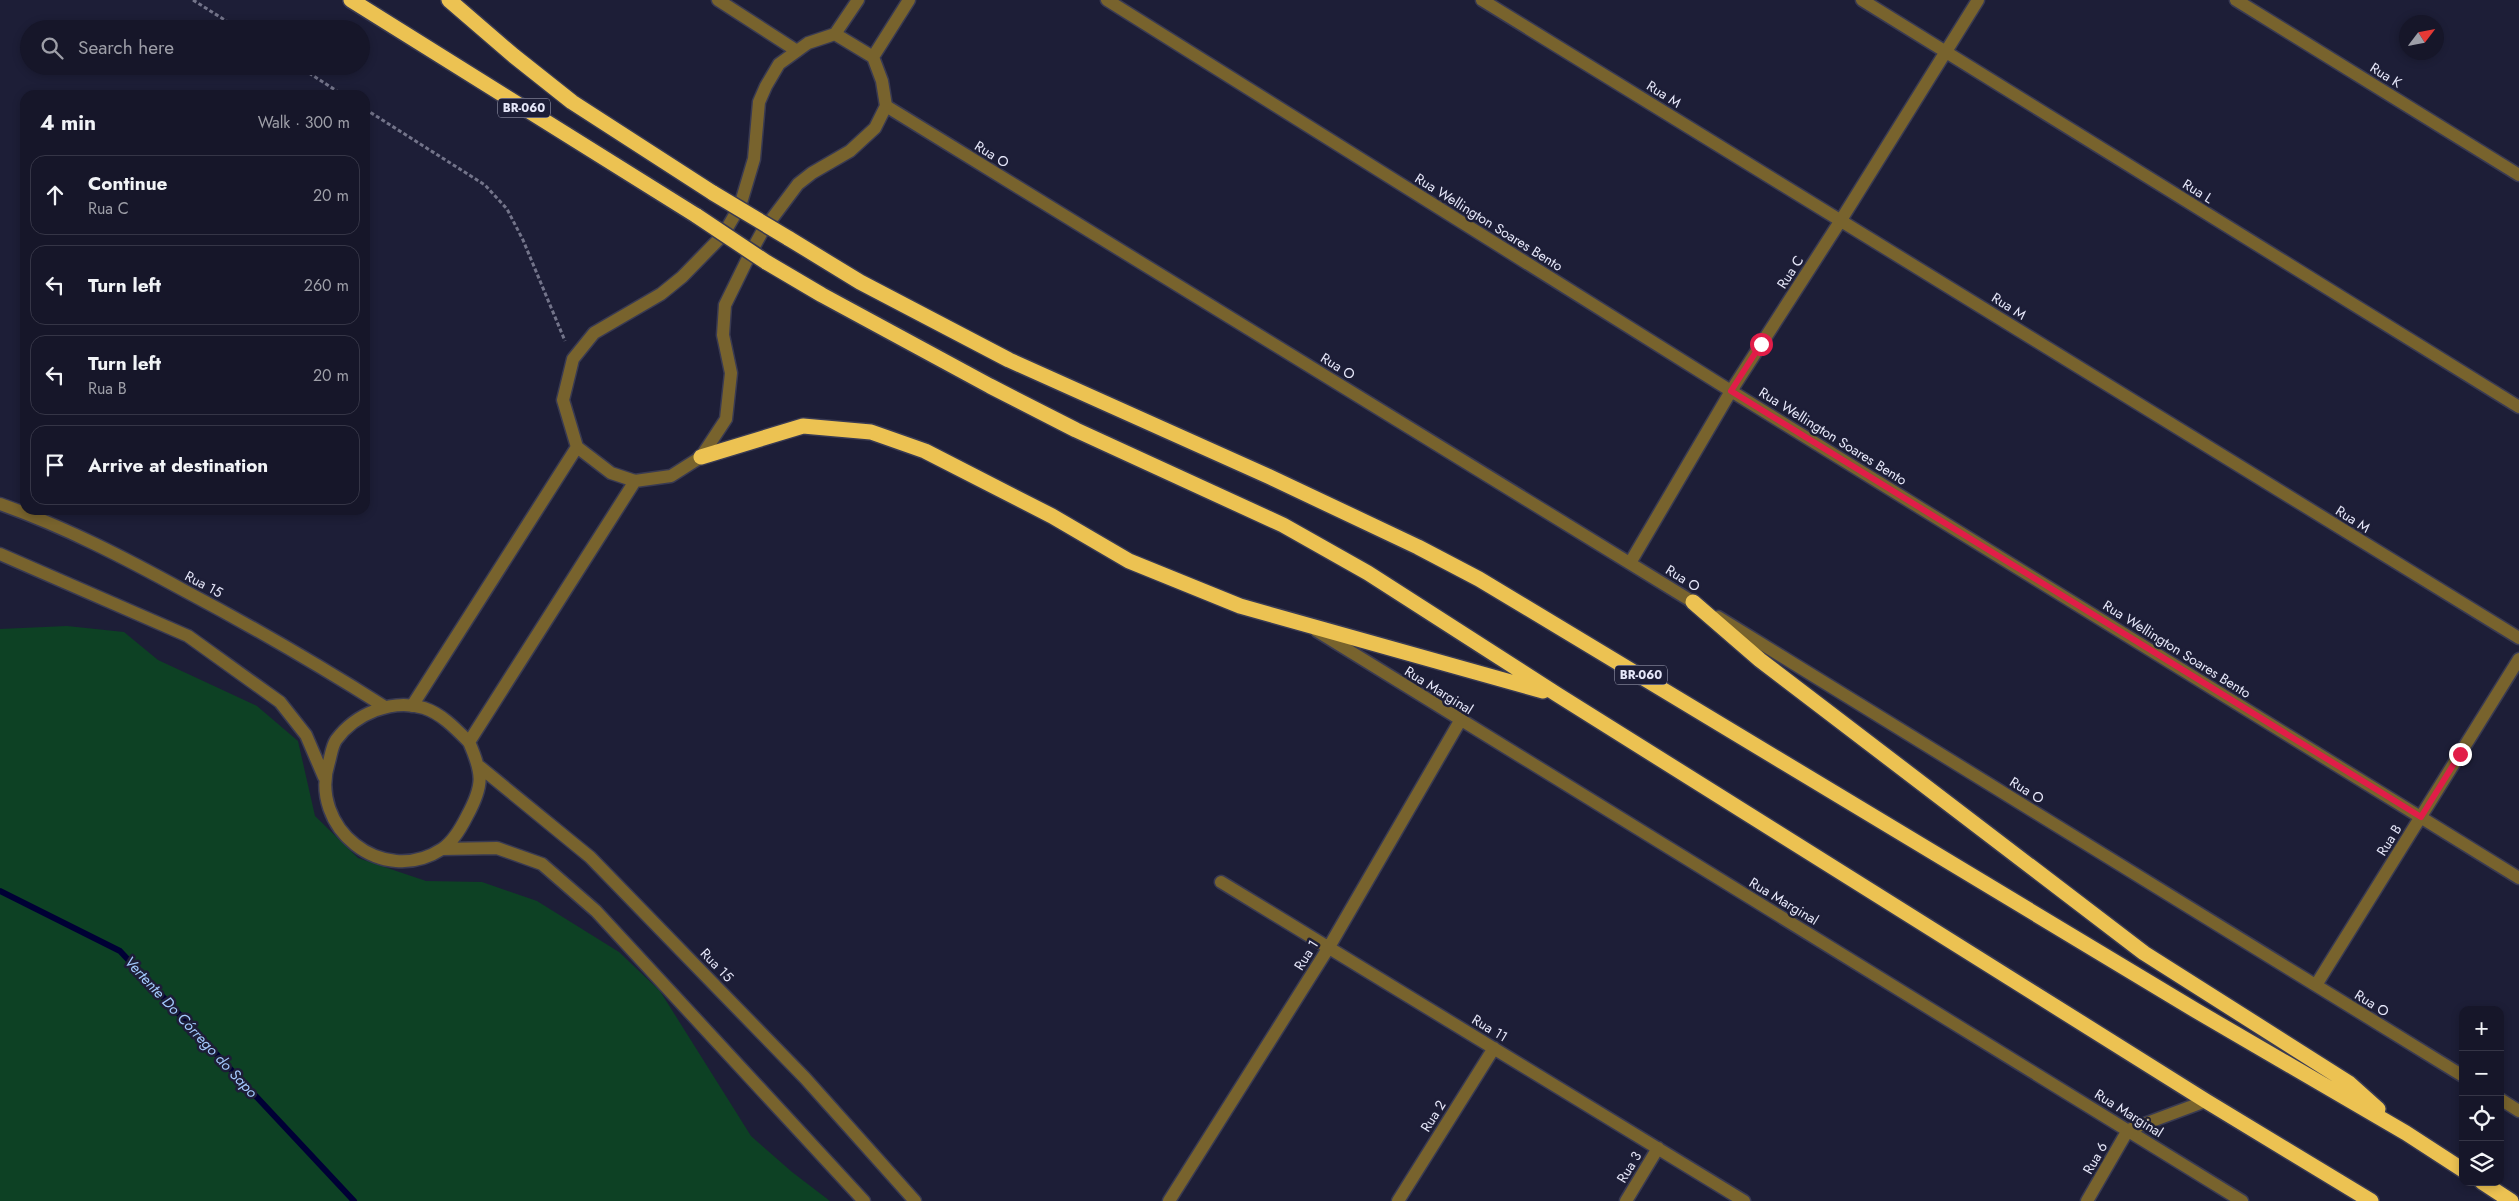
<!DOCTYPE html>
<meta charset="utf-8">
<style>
:root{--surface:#161629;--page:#1f1f31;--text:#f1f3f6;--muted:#9e9fa8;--line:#353546}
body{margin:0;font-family:Jost,sans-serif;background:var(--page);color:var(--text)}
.controls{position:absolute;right:15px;bottom:15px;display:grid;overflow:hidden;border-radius:10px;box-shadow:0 2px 8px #0003}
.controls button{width:45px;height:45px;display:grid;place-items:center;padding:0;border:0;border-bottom:1px solid var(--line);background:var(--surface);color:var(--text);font:25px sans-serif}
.compass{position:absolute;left:2399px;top:15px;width:45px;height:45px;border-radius:50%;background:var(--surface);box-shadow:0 2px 8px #0003;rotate:58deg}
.stop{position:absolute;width:15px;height:15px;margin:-11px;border:4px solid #e11d48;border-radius:50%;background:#fff}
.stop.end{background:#e11d48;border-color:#fff;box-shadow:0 1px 5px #0008}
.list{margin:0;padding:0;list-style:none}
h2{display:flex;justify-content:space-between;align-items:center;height:65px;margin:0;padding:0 20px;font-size:21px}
h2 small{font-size:16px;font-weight:400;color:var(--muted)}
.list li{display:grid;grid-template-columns:32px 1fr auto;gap:15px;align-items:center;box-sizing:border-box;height:80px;margin:0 10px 10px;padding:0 10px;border:1px solid var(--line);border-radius:15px}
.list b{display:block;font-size:19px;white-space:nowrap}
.list p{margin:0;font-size:16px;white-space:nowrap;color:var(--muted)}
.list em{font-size:16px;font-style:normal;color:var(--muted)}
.icon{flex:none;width:28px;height:28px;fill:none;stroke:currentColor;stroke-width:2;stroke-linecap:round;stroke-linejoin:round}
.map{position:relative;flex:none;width:2519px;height:1201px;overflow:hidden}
.search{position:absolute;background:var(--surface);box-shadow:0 2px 8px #0003;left:20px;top:20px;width:350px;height:55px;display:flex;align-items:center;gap:12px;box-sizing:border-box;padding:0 18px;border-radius:28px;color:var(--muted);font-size:19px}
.panel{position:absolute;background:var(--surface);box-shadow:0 2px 8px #0003;left:20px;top:90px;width:350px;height:425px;border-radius:15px}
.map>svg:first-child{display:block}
.green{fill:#0d4124}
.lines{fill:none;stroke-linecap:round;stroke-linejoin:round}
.stream{stroke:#000035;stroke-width:6}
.minor-casing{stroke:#393a52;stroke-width:15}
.tertiary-casing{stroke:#393a52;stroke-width:15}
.motorway-casing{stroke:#393a52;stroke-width:18}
.path{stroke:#73748a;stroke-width:3;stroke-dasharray:4 2.5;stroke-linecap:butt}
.minor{stroke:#78632d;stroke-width:12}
.tertiary{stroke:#78632d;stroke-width:12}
.motorway{stroke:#ecc252;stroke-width:15}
.motorway-bridge-casing{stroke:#393a52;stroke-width:18;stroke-linecap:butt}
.motorway-bridge{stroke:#ecc252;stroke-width:15}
.route{stroke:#e11d48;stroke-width:6}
.labels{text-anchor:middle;stroke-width:5;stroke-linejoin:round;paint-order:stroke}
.shield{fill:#1d1e37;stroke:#aaabbf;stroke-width:1}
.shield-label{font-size:12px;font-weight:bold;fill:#e6e7f9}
.street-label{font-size:14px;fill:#e6e7f9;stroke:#1d1e37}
.water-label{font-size:15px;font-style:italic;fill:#a3c9fd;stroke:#1d1e37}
</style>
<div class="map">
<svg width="2519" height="1201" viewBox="0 0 2519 1201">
<rect width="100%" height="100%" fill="#1d1e37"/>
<path class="green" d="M67 626 124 632 158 660 257 706 298 741 315 816 358 858 426 881 482 882 537 901 619 952 660 991 751 1136 792 1172 830 1201H0V629Z"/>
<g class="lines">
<path class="stream" d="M0 891 120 951 354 1201"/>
<g class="minor-casing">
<path id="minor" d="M1107 0 1731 391 2519 878
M1482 0 2519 638
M1862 0 2519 407
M2236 0 2519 175
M886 106 1701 607
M1630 563 1731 391 1841 220 1978 0
M1718 617 2463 1076
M1317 631 2242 1201
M1221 882 1744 1201
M2316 985 2519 659
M2500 1099 2519 1111
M1169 1201 1329 947 1460 721
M1398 1201 1494 1048
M1626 1201 1658 1148
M2087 1201 2128 1130 2206 1101"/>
</g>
<g class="tertiary-casing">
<path id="tertiary" d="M718 0 797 51
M835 34 858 0
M873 57 909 0
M0 504C65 527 125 558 185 591 253 627 320 666 385 707
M0 554 188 636 280 702 306 735 324 777
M412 706 577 447 563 400 573 359 594 333 661 294 682 277 723 235 740 206 754 159 759 102 766 86 779 64 808 43 835 34 873 57 882 81 886 106 875 128 850 151 812 173 798 184 762 232 751 252 725 305 723 335 731 373 726 419 701 457 671 476 635 481 611 473 577 447
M469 742C456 729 442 714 424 708 392 698 355 714 336 740 332 746 331 755 329 762 308 827 382 888 442 849 453 842 461 828 467 816 484 785 483 774 469 742L635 481
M480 767 590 857 805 1078 915 1201
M442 849 497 848 542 864 596 911 864 1201"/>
</g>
<g class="motorway-casing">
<path id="motorway" d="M351 0 697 216
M449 0 514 56 572 102 713 193
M788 238 860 282 1009 360 1270 477 1418 547 1479 579 2195 1010 2406 1133 2463 1170
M766 262 822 295 990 386 1076 430 1283 525 1368 573 1558 695 2206 1101 2371 1201
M701 457 803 426 871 432 925 451 1052 516 1129 561 1240 606 1543 691
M1693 602 1760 660 2144 953 2349 1083 2378 1109
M2482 1182 2511 1201"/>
</g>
<path class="path" d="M193 0 239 29
M298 66 343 95
M365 109 485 185 507 209 523 240 565 341"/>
<use href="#minor" class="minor"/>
<use href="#tertiary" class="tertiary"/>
<use href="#motorway" class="motorway"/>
<g class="motorway-bridge-casing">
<path id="motorway-bridge" d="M713 193 788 238
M697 216 766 262"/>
</g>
<use href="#motorway-bridge" class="motorway-bridge"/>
</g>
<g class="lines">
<path class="route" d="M1761 344 1731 391 2421 817 2460 754"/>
</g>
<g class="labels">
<g class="shield">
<rect x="498" y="98.5" width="52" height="19" rx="4"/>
<rect x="1615" y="665.5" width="52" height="19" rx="4"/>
</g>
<g class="shield-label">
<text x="524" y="112">BR-060</text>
<text x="1641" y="679">BR-060</text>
</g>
<g class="street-label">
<text transform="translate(2386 75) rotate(32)" y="5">Rua K</text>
<text transform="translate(1664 94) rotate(32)" y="5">Rua M</text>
<text transform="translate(992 154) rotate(32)" y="5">Rua O</text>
<text transform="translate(2198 191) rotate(32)" y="5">Rua L</text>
<text transform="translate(1489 222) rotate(32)" y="5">Rua Wellington Soares Bento</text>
<text transform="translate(1790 272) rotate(-57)" y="5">Rua C</text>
<text transform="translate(2009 306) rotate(32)" y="5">Rua M</text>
<text transform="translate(1338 366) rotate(32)" y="5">Rua O</text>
<text transform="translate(1833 436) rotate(32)" y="5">Rua Wellington Soares Bento</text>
<text transform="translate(2353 519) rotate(32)" y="5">Rua M</text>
<text transform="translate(1683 578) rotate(32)" y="5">Rua O</text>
<text transform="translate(204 584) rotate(28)" y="5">Rua 15</text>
<text transform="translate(2177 649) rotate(32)" y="5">Rua Wellington Soares Bento</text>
<text transform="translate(1439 690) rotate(32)" y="5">Rua Marginal</text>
<text transform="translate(2027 790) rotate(32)" y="5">Rua O</text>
<text transform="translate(2389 840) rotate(-58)" y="5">Rua B</text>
<text transform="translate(1784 901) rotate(31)" y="5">Rua Marginal</text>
<text transform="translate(1306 955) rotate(-58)" y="5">Rua 1</text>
<text transform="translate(717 965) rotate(46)" y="5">Rua 15</text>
<text transform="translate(2372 1003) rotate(32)" y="5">Rua O</text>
<text transform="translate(1490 1028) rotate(31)" y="5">Rua 11</text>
<text transform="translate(2129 1113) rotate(32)" y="5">Rua Marginal</text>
<text transform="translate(1433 1116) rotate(-58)" y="5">Rua 2</text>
<text transform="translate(2095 1158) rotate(-60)" y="5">Rua 6</text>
<text transform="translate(1629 1167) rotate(-59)" y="5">Rua 3</text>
</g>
<g class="water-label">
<text transform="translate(191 1027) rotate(47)" y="5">Vertente Do Córrego do Sapo</text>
</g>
</g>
</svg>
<div class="controls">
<button>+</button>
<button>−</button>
<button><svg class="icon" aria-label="locate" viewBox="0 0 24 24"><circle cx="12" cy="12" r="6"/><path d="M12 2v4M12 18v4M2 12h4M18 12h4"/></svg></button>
<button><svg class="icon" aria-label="layers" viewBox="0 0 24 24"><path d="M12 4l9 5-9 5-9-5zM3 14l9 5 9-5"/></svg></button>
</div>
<svg class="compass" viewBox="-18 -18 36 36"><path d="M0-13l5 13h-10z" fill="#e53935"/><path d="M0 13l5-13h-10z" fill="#9e9fa8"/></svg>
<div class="stop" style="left:1761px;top:344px"></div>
<div class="stop end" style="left:2460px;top:754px"></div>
<div class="search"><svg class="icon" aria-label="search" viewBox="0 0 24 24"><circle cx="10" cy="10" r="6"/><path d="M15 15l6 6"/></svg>Search here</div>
<section class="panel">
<h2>4 min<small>Walk · 300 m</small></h2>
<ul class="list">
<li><svg class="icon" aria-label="ahead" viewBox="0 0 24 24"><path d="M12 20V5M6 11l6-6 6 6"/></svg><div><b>Continue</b><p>Rua C</p></div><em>20 m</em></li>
<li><svg class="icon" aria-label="left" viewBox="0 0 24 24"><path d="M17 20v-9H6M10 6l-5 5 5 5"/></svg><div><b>Turn left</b></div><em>260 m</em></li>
<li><svg class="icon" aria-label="left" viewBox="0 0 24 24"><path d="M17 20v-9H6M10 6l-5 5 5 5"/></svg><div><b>Turn left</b><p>Rua B</p></div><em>20 m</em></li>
<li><svg class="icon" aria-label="arrive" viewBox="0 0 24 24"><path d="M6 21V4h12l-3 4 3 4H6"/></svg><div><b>Arrive at destination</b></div></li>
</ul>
</section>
</div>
